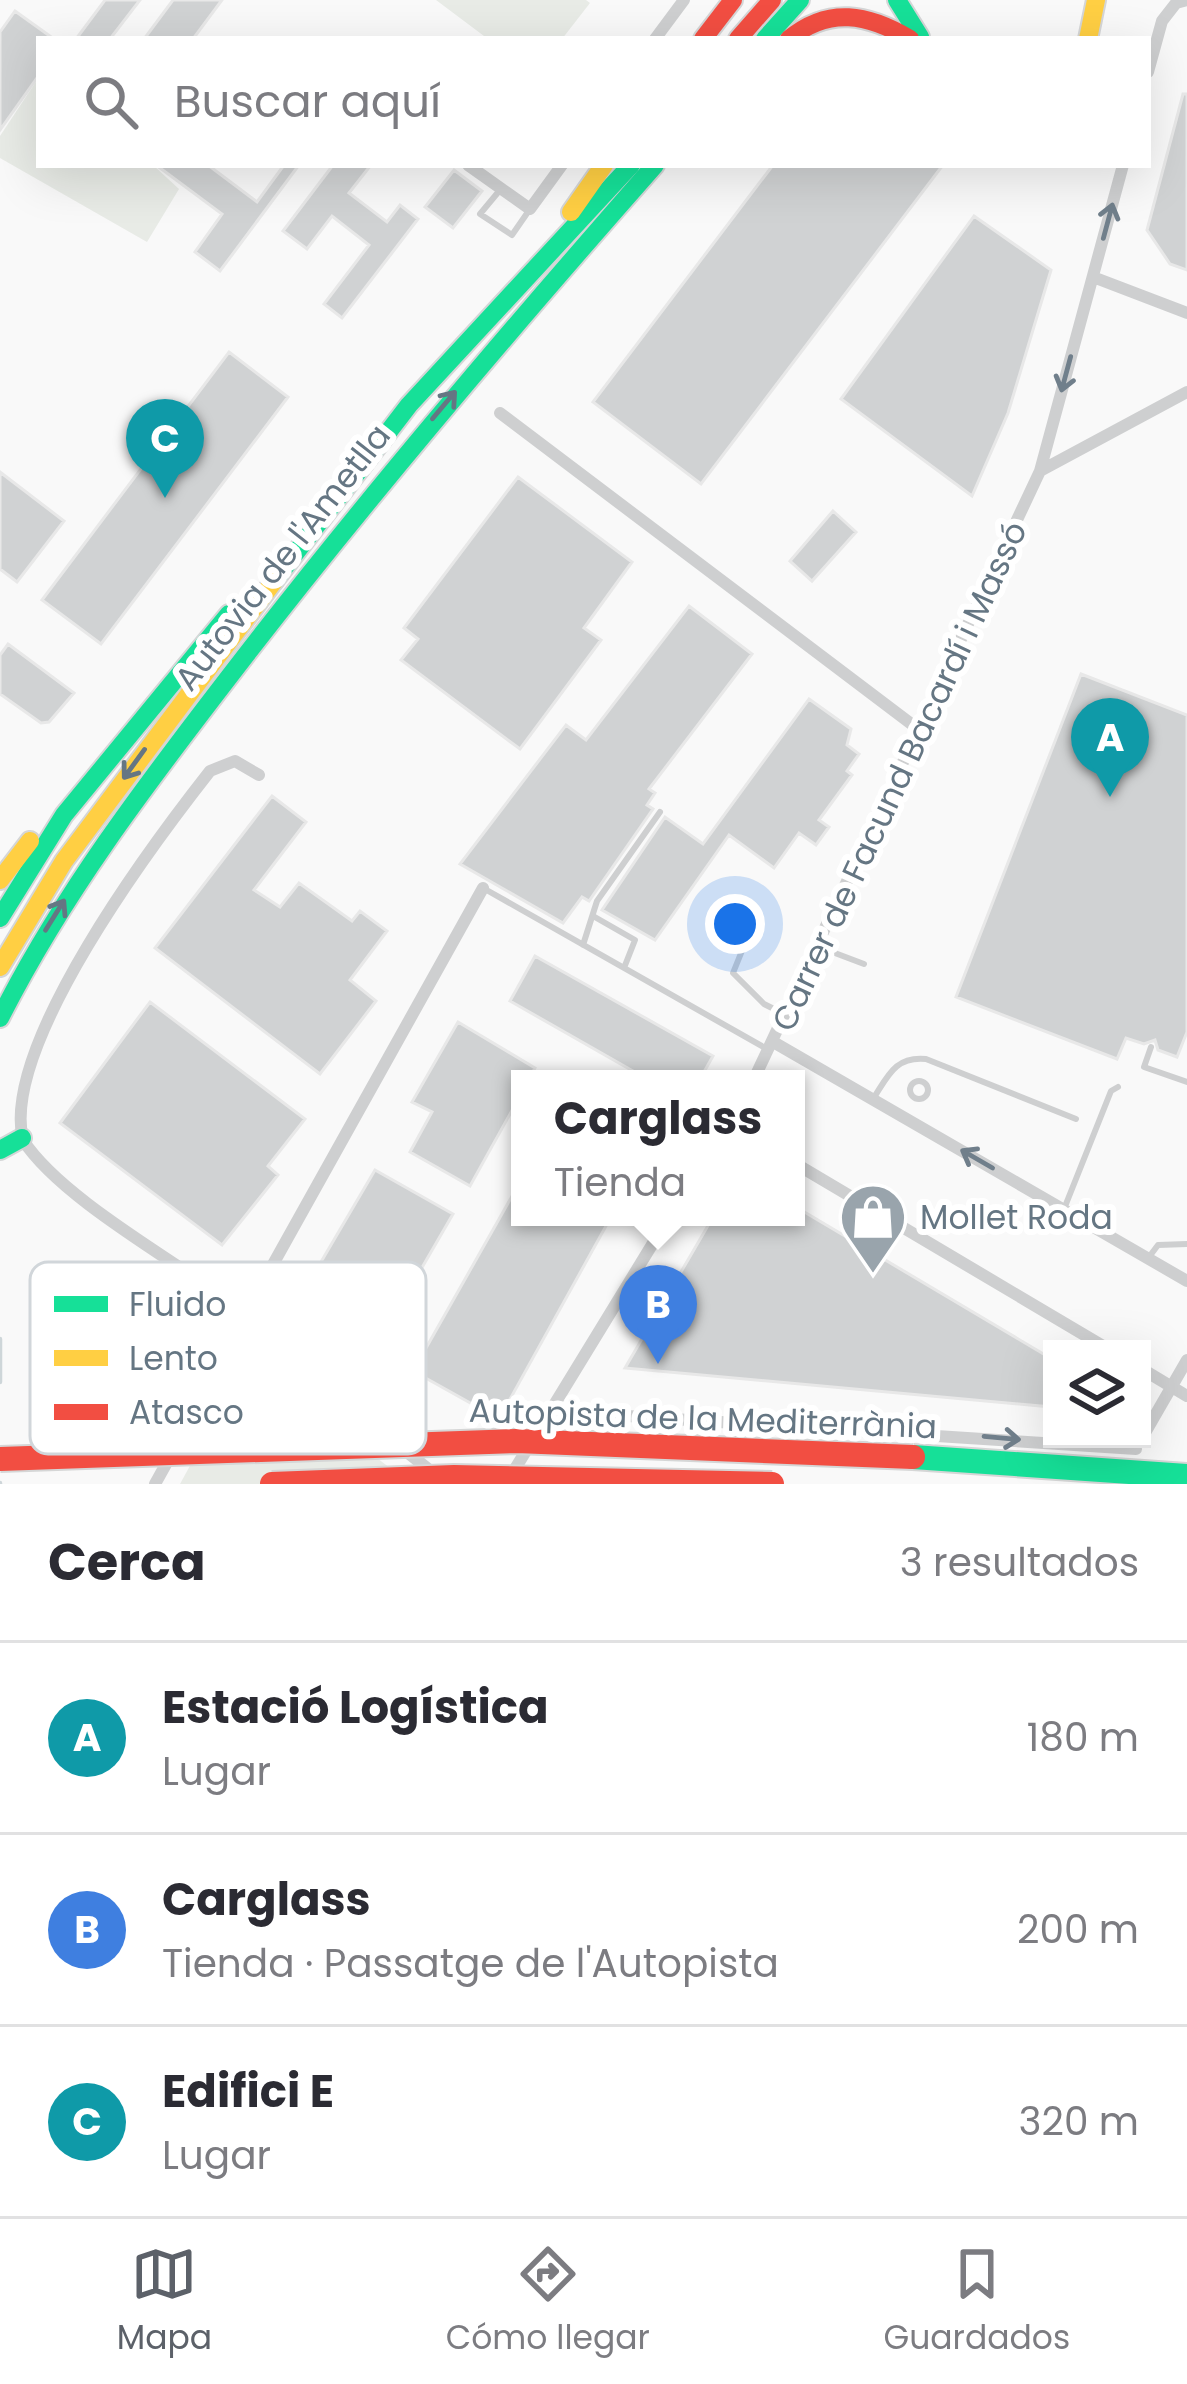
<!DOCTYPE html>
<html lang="es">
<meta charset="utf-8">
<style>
:root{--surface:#fff;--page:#f2f2f3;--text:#2b2b33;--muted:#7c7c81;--line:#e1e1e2;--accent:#5c6169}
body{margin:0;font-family:Poppins,sans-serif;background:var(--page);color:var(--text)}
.controls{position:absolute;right:36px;bottom:36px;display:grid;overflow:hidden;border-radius:0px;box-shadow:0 12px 48px #0002}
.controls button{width:108px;height:108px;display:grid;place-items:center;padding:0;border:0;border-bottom:3px solid var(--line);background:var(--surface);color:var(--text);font:60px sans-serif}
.you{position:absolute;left:735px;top:924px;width:42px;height:42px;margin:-30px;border:9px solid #fff;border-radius:50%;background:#1a73e8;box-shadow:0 0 0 18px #1a73e833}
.badge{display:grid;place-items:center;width:78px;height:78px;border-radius:50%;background:var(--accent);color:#fff;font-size:39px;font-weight:700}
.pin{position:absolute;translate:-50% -99px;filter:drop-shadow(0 3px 6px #0008)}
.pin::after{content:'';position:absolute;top:63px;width:42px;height:36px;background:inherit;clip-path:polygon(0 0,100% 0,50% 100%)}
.popup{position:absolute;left:511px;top:1070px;width:294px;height:156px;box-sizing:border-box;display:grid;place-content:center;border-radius:0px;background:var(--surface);filter:drop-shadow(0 3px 9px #0005);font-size:39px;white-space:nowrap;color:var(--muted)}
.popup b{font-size:45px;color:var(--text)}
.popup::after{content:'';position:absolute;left:50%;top:100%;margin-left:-24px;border:24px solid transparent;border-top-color:var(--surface)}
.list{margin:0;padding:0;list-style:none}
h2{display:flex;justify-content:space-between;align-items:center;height:156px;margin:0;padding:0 48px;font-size:51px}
h2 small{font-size:39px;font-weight:400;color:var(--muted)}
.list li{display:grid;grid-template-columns:78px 1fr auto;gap:36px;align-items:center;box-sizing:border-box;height:192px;padding:0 48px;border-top:3px solid var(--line)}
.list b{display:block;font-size:45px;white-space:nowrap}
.list p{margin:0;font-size:39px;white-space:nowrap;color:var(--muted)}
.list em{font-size:39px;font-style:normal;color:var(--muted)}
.icon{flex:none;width:66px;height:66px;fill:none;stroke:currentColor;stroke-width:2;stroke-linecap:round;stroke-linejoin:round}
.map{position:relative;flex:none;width:1187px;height:1484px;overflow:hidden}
.search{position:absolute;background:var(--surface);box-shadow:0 12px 48px #0002;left:36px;right:36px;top:36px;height:132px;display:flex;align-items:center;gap:30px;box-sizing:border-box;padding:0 42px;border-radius:0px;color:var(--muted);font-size:45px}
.sheet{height:732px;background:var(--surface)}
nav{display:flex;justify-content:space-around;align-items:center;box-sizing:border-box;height:168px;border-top:3px solid var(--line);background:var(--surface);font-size:33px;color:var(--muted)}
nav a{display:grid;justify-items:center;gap:6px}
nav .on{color:var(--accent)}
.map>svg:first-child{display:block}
.green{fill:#e8ebe6}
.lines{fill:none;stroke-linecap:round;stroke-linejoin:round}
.stream{stroke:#ced6d9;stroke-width:4.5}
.building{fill:#d0d2d3;stroke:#e8e8e8;stroke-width:3}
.fast-casing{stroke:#d5d6d7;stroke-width:22}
.slow-casing{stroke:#d5d6d7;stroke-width:22}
.jam-casing{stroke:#d5d6d7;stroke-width:22}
.lane{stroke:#cecfd0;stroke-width:6}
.street{stroke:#cecfd0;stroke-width:12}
.fast{stroke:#16e098;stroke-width:18}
.slow{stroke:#ffcf43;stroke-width:18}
.jam{stroke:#f24e42;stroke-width:18}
.fast-bridge-casing{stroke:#d5d6d6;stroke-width:28;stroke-linecap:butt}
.jam-bridge-casing{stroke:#d5d6d6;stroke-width:28;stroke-linecap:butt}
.fast-bridge{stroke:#16e098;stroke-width:24}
.jam-bridge{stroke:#f24e42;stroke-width:24}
.oneway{stroke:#707f8b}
.oneway2{stroke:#657683}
.labels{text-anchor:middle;stroke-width:12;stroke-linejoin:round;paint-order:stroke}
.street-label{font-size:33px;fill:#657683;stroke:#fff}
.poi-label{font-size:33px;fill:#657683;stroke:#fff;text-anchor:start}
.key{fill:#fff;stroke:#d1d6da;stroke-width:3}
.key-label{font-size:33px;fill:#657683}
</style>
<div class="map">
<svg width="1187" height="1484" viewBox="0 0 1187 1484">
<rect width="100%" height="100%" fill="#f9f9f9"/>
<path class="green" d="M436 0H586L590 3 562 39H488Z
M39 77V165H153L179 189 147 242 0 158V136Z
M263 1371 411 1484H180L233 1387Z"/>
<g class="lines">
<path class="stream" d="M0 1339V1382
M0 1483V1484"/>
</g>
<path class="building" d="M105 0H140L110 39H76Z
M173 0H222L193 39H144Z
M15 11 54 39H39V75L0 130V32Z
M1183 94H1187V270L1170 264 1147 230Z
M156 165H208L257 202 284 165H299L220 271 195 252 222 214Z
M333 165H371L349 193 387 222 400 205 418 219 342 318 324 304 369 245 332 216 307 249 283 231Z
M773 165H943L701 484 593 402Z
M454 170 482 191 453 228 425 207Z
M974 216 1051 270 1008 413 972 496 841 399Z
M229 352 288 397 101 644 42 600Z
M0 472 64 521 17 582 0 569Z
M518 477 632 562 584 628 601 640 520 749 401 660 418 639 404 628Z
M833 511 856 532 812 581 790 561Z
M689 606 752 654 649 789 655 793 647 805 653 809 589 901 582 897 563 923 460 864 566 725 586 740Z
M8 644 74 693 49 722 41 723 0 694V655Z
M1081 674 1187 715V1032L1177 1057 1158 1050 1155 1040 1144 1044 1126 1038 1117 1059 956 997Z
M809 699 851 729 847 745 859 754 847 771 852 775 819 820 829 827 816 845 799 833 774 868 729 835 655 940 602 910 665 817 703 844Z
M272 796 306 822 254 890 280 907 299 883 352 921 360 911 387 931 350 980 376 1001 320 1074 155 948Z
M535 956 713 1056 700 1079H647L510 1001Z
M150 1002 305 1119 268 1166 278 1175 222 1245 60 1123Z
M458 1022 535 1068 529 1079H520V1096L470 1186 410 1152 432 1112 412 1102Z
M375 1170 453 1214 376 1347 307 1307 318 1290 308 1284Z
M520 1182V1217H611L499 1419 413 1371Z
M796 1207 1052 1359V1407L625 1368 713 1217H796Z
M94 1268 172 1327 164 1338 45 1342 44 1322Z
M171 1373 155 1401 111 1403 110 1376Z"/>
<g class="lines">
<g class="fast-casing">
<path id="fast" d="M897 0 920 37
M765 39 800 0
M274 581 409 405 631 165
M0 918 64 815 229 614
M0 1018C62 895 145 786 229 677 364 501 508 332 655 165
M0 1150 22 1138"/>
</g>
<g class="slow-casing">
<path id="slow" d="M1088 39 1096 0
M571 212 604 165
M0 880 30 841
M0 967 64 861 274 581"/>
</g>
<g class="jam-casing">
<path id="jam" d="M703 39 733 0
M738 39 772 0
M789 39C829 6 868 14 910 39"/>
</g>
<path class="lane" d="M500 190 480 214 512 235 530 209
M483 888 767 1049
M593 916 635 940 624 968
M756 916 733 973 764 1004 784 1014
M583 945 597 901 660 812
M819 947 864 964
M1151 1047 1144 1067 1187 1082
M910 1090a9 9 0 1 1 18 0a9 9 0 1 1-18 0Z
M873 1099C888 1076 895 1056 926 1059L1076 1119
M1064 1209 1111 1091 1118 1087
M1149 1257 1158 1245 1187 1244"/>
<path class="street" d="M655 39 684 0
M1148 72 1162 21 1176 3 1187 0
M468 165 530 209 562 165
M1093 277 1187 313
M500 413 918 729
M1040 471 1187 392
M775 1043 1187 1281
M754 1079 1040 471 1123 165
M796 1164 1108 1349
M214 1321a31 31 0 1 1 62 0a31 31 0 1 1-62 0Z
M257 1293 483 888
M225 1298C168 1257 59 1196 23 1140 0 1046 155 841 210 771L235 761 259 775
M269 1342 437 1476
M1142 1369 1187 1396
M550 1411 1136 1449
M1142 1438 1187 1360
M510 1477 669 1217
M155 1484 230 1349"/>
<use href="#fast" class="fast"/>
<use href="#slow" class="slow"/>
<use href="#jam" class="jam"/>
<g class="fast-bridge-casing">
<path id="fast-bridge" d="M913 1457 1187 1476"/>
</g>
<g class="jam-bridge-casing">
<path id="jam-bridge" d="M0 1459 517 1441 913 1457
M272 1484 454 1477 772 1484"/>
</g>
<use href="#fast-bridge" class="fast-bridge"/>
<use href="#jam-bridge" class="jam-bridge"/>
</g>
<defs><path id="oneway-shaft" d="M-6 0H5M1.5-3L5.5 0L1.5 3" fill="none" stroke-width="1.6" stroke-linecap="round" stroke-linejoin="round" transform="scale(3)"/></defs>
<g class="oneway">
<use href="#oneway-shaft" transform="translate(1108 221) rotate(-75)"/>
<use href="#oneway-shaft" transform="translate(1066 374) rotate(105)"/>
<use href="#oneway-shaft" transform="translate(977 1159) rotate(-150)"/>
<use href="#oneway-shaft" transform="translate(1002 1438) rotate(5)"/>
</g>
<g class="oneway2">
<use href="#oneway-shaft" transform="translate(444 405) rotate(-50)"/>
<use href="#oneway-shaft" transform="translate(134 764) rotate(126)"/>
<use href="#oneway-shaft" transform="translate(55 915) rotate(-58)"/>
</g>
<defs>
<g id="shop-pin" transform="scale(3.45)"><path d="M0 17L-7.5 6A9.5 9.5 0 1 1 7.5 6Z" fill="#99a4ac" stroke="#fff"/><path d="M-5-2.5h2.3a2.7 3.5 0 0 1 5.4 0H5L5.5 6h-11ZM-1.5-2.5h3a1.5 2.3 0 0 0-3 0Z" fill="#fff"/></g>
</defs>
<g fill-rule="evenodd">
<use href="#shop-pin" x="873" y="1217"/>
</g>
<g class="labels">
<g class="street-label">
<text transform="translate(282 557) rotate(-52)" y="12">Autovia de l'Ametlla</text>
<text transform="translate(899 776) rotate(-65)" y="12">Carrer de Facund Bacardí i Massó</text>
<text transform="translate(703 1418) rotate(2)" y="12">Autopista de la Mediterrània</text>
</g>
<g class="poi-label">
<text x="920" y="1229">Mollet Roda</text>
</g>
</g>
<rect x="30" y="1262" width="396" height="192" rx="18" class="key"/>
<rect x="54" y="1296" width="54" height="16" fill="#16e098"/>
<rect x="54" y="1350" width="54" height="16" fill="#ffcf43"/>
<rect x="54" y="1404" width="54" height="16" fill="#f24e42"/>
<g class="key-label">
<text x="129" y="1316">Fluido</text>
<text x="129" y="1370">Lento</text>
<text x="129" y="1424">Atasco</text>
</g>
</svg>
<div class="controls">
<button><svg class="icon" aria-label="layers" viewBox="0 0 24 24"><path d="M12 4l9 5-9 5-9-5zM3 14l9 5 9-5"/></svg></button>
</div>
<div class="you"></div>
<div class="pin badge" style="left:1110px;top:797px;background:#0f9aa8">A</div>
<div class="pin badge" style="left:658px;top:1364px;background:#3f7fe0">B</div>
<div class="popup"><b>Carglass</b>Tienda</div>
<div class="pin badge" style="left:165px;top:498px;background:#0f9aa8">C</div>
<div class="search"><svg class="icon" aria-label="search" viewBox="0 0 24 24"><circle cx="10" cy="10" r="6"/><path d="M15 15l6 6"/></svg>Buscar aquí</div>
</div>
<section class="sheet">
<h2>Cerca<small>3 resultados</small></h2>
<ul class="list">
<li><span class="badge" style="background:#0f9aa8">A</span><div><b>Estació Logística</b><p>Lugar</p></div><em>180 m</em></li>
<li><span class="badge" style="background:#3f7fe0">B</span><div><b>Carglass</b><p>Tienda · Passatge de l'Autopista</p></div><em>200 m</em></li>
<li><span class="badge" style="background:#0f9aa8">C</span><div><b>Edifici E</b><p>Lugar</p></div><em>320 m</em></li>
</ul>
</section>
<nav>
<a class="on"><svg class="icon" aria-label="map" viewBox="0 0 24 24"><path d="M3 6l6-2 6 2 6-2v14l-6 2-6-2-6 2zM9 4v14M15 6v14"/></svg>Mapa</a>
<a><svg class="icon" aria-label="directions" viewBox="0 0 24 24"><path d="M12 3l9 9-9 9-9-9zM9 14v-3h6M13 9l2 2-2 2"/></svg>Cómo llegar</a>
<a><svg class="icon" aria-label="saved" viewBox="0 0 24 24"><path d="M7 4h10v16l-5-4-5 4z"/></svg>Guardados</a>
</nav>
